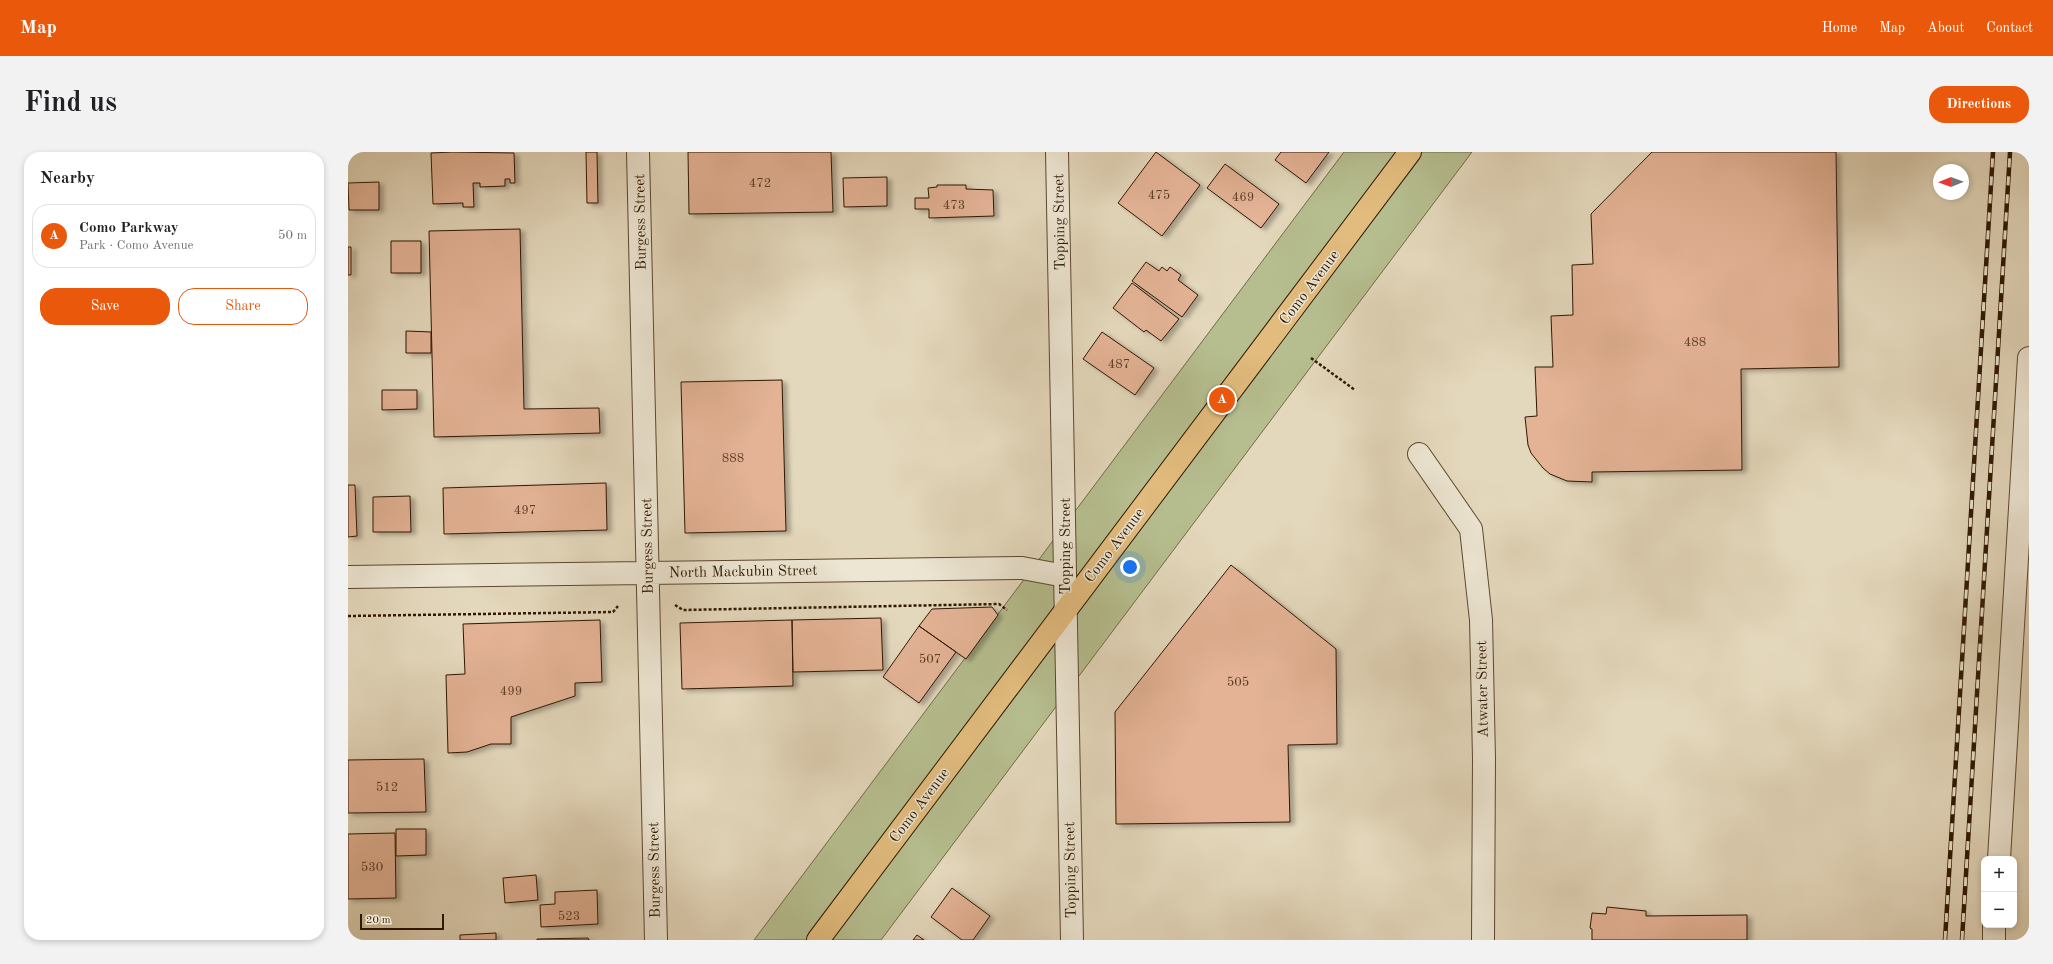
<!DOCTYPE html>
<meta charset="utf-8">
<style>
:root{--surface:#fff;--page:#f2f2f2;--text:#202124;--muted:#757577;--line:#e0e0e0;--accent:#ea580c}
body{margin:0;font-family:"Old Standard TT",serif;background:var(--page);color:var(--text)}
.controls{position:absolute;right:12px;bottom:12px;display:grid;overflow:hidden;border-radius:8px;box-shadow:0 2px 6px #0003}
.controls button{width:36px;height:36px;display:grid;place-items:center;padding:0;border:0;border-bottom:1px solid var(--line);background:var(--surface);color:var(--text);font:20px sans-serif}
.compass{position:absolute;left:1585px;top:12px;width:36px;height:36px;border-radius:50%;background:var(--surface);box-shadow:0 2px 6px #0003;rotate:269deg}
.scale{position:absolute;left:12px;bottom:10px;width:84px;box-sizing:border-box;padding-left:4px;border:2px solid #2f1700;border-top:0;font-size:11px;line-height:14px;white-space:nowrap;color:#2f1700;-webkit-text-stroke:3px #ede6d3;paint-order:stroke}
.you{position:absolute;left:782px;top:415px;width:14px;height:14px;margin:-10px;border:3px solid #fff;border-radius:50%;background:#1a73e8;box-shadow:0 0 0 6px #1a73e833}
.badge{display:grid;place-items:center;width:26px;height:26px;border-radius:50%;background:var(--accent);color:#fff;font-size:13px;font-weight:700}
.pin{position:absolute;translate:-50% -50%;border:2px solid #fff;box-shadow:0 1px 4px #0006}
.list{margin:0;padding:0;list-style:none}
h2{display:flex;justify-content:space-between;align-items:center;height:52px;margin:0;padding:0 16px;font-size:17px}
h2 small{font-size:13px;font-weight:400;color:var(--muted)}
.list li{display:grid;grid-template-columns:26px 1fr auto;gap:12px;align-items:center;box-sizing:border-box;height:64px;margin:0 8px 8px;padding:0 8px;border:1px solid var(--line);border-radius:16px}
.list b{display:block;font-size:15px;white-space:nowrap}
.list p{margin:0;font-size:13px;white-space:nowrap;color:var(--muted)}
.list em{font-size:13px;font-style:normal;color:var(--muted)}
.actions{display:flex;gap:8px;padding:12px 16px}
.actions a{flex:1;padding:9px 0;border:1px solid var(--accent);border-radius:16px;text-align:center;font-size:14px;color:var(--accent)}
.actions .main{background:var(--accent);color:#fff}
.map{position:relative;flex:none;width:1681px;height:788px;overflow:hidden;border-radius:16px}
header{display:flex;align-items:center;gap:24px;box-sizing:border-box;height:56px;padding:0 20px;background:var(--accent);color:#fff}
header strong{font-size:19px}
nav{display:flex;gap:22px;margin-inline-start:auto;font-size:14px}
.intro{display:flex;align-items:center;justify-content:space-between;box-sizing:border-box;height:96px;padding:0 24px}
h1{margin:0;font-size:28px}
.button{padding:10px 18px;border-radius:16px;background:var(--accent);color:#fff;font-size:14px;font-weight:700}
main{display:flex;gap:24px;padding:0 24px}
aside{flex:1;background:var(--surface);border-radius:16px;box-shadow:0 2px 6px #0003}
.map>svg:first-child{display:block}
.green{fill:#b6be8f;stroke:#726a48}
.building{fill:#e4b396;stroke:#2f1700;filter:url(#shadow)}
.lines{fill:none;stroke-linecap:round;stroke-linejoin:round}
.minor-casing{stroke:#5c472f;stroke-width:24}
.major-casing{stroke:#2f1700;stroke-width:24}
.path{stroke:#2f1700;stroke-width:2.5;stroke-dasharray:3 2;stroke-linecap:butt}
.minor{stroke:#ede6d3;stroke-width:22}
.major{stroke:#e2bc7e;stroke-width:22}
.rail-casing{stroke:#2f1700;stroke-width:4.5}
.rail{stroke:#ede6d3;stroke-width:3;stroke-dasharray:9;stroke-linecap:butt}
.labels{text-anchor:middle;stroke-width:3;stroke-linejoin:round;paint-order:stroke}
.number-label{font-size:13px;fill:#5c3e26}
.street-label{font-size:15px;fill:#2f1700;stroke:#ede6d3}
</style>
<header>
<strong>Map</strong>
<nav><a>Home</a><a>Map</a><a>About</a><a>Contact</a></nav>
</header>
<div class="intro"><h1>Find us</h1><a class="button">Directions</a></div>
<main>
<aside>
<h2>Nearby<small></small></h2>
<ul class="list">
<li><span class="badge">A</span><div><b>Como Parkway</b><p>Park · Como Avenue</p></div><em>50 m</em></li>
</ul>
<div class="actions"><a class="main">Save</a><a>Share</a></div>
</aside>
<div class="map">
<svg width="1681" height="788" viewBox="0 0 1681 788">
<defs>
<filter id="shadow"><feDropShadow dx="4.5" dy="2.5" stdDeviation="2" flood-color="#0004"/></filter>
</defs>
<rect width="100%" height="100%" fill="#e4d8bc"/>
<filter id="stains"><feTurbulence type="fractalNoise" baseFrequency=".005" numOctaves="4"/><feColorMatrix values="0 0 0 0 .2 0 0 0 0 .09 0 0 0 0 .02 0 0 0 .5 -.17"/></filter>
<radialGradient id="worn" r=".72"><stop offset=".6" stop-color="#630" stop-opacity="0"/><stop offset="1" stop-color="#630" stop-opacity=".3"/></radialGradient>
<path class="green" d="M996 0H1124L533 788H406Z"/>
<path class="building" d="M105 0 166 1 167 31H162V27H157V34L132 35V31H125L126 55H115V51L85 52 83 1Z
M238 0H249L250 51H239Z
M340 0H483L485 60 341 62Z
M808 0 852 33 814 84 770 51Z
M933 0H981L958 31 927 8Z
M1304 0H1488L1491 215 1393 217 1394 318 1244 320V330L1219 329 1202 322 1195 316 1183 301 1180 293 1177 265 1189 264 1187 215H1205L1203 164 1225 163 1224 113 1245 112 1243 62Z
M877 12 931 52 913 76 859 36Z
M539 25V54L496 55 495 26Z
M31 30V58H1L0 31Z
M589 33H618V37L645 38 646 64 581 66V57H567V46H581L580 36 589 35Z
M172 77 176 257 251 256 252 281 86 285 81 79Z
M43 89H73V121H43Z
M0 95H3V123H0Z
M798 110 811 119 814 115 819 119 822 115 833 123 830 128 850 143 834 165 784 129Z
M784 131 831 167 813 189 798 178 796 180 765 156Z
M58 179 83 180V201H58Z
M754 180 806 216 787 243 735 207Z
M434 228 438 379 337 381 333 230Z
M34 238H69V257L34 258Z
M258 331 259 378 96 382 95 336Z
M0 333H7L9 384 0 385Z
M62 344 63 380H25V345Z
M883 413 988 497 989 592 940 593 942 670 768 672 767 560Z
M644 455 650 463 618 507 571 474 584 457Z
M533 466 535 518 445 520 444 468Z
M252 468 254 530 227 531V544L163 565V592H143L119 600 100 601 98 523 117 522 115 472Z
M444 468 445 534 334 537 332 471Z
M571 474 608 500 571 551 535 525Z
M76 607 78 660 0 661V608Z
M48 677H78V703L48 704Z
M47 681 48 746 0 747V682Z
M188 723 190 748 157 751 155 726Z
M604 736 642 764 625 788H614L583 765Z
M249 738 250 772 193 775 192 753 207 752V740Z
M1259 755 1298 759V764L1399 763V788H1244V777L1242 776 1244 761 1258 762Z
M148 781V788H112V783Z
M569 783 576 788H565Z
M240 786 241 788H189V787Z"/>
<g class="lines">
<g class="minor-casing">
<path id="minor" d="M290 0 308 788
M709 0 724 788
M1071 302 1123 377 1133 468 1136 607 1135 788
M0 425 674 416 717 424
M1651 707 1681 206
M1646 788V773"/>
</g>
<g class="major-casing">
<path id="major" d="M470 788 1062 0"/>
</g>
<path class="path" d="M963 206 1007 238
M327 453 335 458 651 452 659 458
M0 464 265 460 270 454"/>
<use href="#minor" class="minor"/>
<use href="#major" class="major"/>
<g class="rail-casing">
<path id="rail" d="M1597 788 1645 0
M1614 788 1662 0"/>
</g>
<use href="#rail" class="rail"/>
</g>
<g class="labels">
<g class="number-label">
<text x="412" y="35">472</text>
<text x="811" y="47">475</text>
<text x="895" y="49">469</text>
<text x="606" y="57">473</text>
<text x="1347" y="194">488</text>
<text x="771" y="216">487</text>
<text x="385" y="310">888</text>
<text x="177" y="362">497</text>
<text x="582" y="511">507</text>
<text x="890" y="534">505</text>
<text x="163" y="543">499</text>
<text x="39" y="639">512</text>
<text x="24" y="719">530</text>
<text x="221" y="768">523</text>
</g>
<g class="street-label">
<text transform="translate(292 70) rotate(-91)" y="5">Burgess Street</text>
<text transform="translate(711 70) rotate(-91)" y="5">Topping Street</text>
<text transform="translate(961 135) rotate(-53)" y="5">Como Avenue</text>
<text transform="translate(766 393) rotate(-53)" y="5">Como Avenue</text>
<text transform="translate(299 394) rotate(-91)" y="5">Burgess Street</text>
<text transform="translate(717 394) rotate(-90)" y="5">Topping Street</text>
<text transform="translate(395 419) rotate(-1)" y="5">North Mackubin Street</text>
<text transform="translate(1134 537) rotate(-91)" y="5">Atwater Street</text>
<text transform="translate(571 653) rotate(-53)" y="5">Como Avenue</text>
<text transform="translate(306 718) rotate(-91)" y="5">Burgess Street</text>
<text transform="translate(722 718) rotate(-91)" y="5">Topping Street</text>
</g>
</g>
<rect width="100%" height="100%" filter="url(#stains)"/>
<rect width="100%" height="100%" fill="url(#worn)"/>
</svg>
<div class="controls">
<button>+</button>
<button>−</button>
</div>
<svg class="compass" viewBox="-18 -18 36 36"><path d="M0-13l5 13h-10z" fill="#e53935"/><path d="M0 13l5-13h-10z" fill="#757577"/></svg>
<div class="scale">20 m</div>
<div class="you"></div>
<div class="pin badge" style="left:874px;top:248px">A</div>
</div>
</main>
